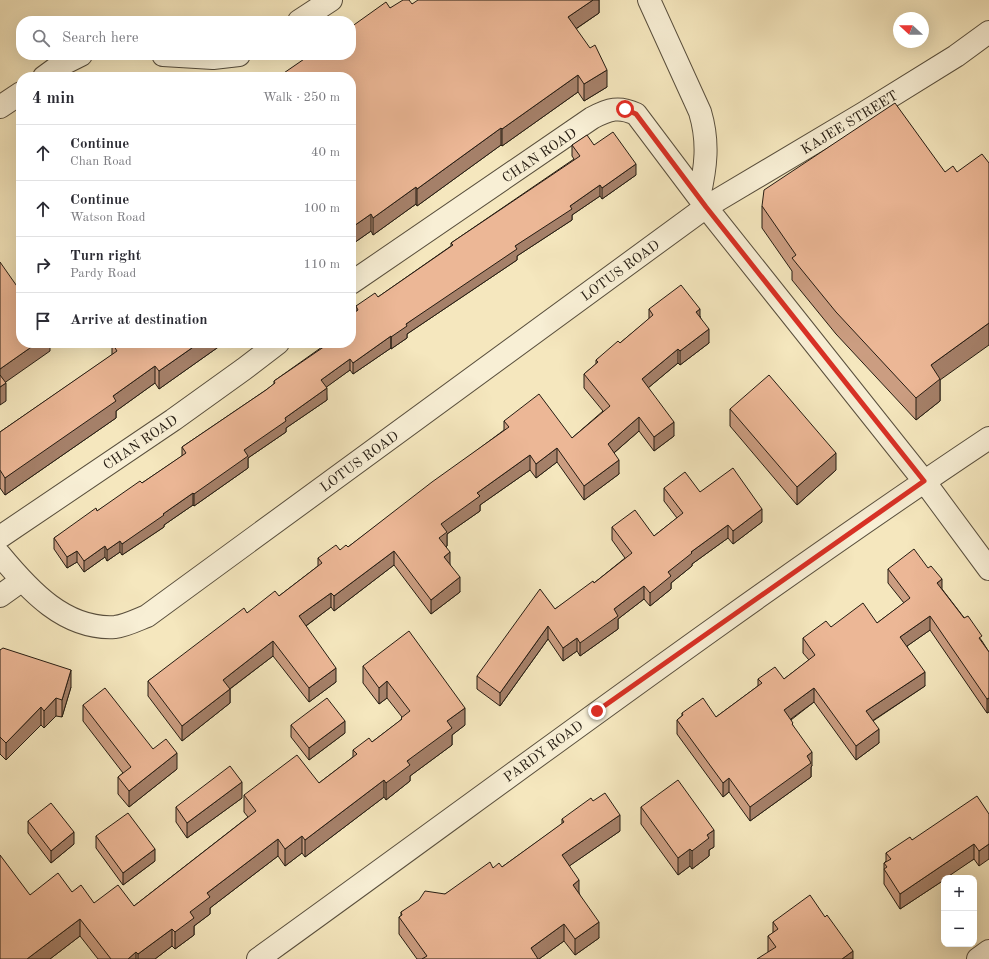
<!DOCTYPE html>
<meta charset="utf-8">
<style>
:root{--surface:#fff;--page:#f7f7f7;--text:#2b2b33;--muted:#7c7c81;--line:#e1e1e2}
body{margin:0;font-family:"Old Standard TT",serif;background:var(--page);color:var(--text)}
.controls{position:absolute;right:12px;bottom:12px;display:grid;overflow:hidden;border-radius:8px;box-shadow:0 4px 16px #0002}
.controls button{width:36px;height:36px;display:grid;place-items:center;padding:0;border:0;border-bottom:1px solid var(--line);background:var(--surface);color:var(--text);font:20px sans-serif}
.compass{position:absolute;left:893px;top:12px;width:36px;height:36px;border-radius:50%;background:var(--surface);box-shadow:0 4px 16px #0002;rotate:291deg}
.stop{position:absolute;width:12px;height:12px;margin:-9px;border:3px solid #d93025;border-radius:50%;background:#fff}
.stop.end{background:#d93025;border-color:#fff;box-shadow:0 1px 4px #0008}
.list{margin:0;padding:0;list-style:none}
h2{display:flex;justify-content:space-between;align-items:center;height:52px;margin:0;padding:0 16px;font-size:17px}
h2 small{font-size:13px;font-weight:400;color:var(--muted)}
.list li{display:grid;grid-template-columns:26px 1fr auto;gap:12px;align-items:center;box-sizing:border-box;height:56px;padding:0 16px;border-top:1px solid var(--line)}
.list b{display:block;font-size:15px;white-space:nowrap}
.list p{margin:0;font-size:13px;white-space:nowrap;color:var(--muted)}
.list em{font-size:13px;font-style:normal;color:var(--muted)}
.icon{flex:none;width:22px;height:22px;fill:none;stroke:currentColor;stroke-width:2;stroke-linecap:round;stroke-linejoin:round}
.map{position:relative;flex:none;width:989px;height:959px;overflow:hidden}
.search{position:absolute;background:var(--surface);box-shadow:0 4px 16px #0002;left:16px;top:16px;width:340px;height:44px;display:flex;align-items:center;gap:10px;box-sizing:border-box;padding:0 14px;border-radius:16px;color:var(--muted);font-size:15px}
.panel{position:absolute;background:var(--surface);box-shadow:0 4px 16px #0002;left:16px;top:72px;width:340px;height:276px;border-radius:16px}
.map>svg:first-child{display:block}
.lines{fill:none;stroke-linecap:round;stroke-linejoin:round}
.minor-casing{stroke:#594f3d;stroke-width:24}
.minor{stroke:#f8efd5;stroke-width:22}
.wall{fill:#cb9d81;stroke:#251c12}
.shaded-wall{fill:#a58069;stroke:#251c12}
.building{fill:#ecb796;stroke:#251c12}
.route{stroke:#d93025;stroke-width:5}
.labels{text-anchor:middle;stroke-width:3;stroke-linejoin:round;paint-order:stroke}
.street-label{font-size:14px;fill:#251c12;stroke:#f8efd5}
</style>
<div class="map">
<svg width="989" height="959" viewBox="0 0 989 959">
<rect width="100%" height="100%" fill="#f5e7be"/>
<filter id="stains"><feTurbulence type="fractalNoise" baseFrequency=".005" numOctaves="4"/><feColorMatrix values="0 0 0 0 .2 0 0 0 0 .09 0 0 0 0 .02 0 0 0 .5 -.17"/></filter>
<radialGradient id="worn" r=".72"><stop offset=".6" stop-color="#630" stop-opacity="0"/><stop offset="1" stop-color="#630" stop-opacity=".3"/></radialGradient>
<g class="lines">
<g class="minor-casing">
<path id="minor" d="M649 0 700 112C709 142 706 167 699 197
M299 21 331 0
M163 55 213 58 239 55
M44 77 59 66 81 55
M0 107 21 93
M351 283 592 118C609 109 619 106 636 114L706 207 924 481 989 569
M0 537 173 420 244 369 278 343
M0 555C29 590 65 630 115 627 125 626 137 620 147 616L706 207 864 113 956 56 989 32
M0 596 21 581
M258 959C501 784 740 604 989 438
M978 959 989 951"/>
</g>
<use href="#minor" class="minor"/>
</g>
<path class="wall" d="M599 0V13L576 29 607 87 584 101 578 92 502 146 501 145 417 206 416 204 373 235 371 231 351 245V77L390 8 412 4Z
M572 145H594L636 175 602 199 600 196 572 215V220L517 256V260L407 334V338L391 349V348L353 374 350 370 326 387 327 400 286 428V432L248 458V468L194 506 193 505 164 525V527L122 555 120 552 107 561 105 557 84 572 77 562 67 568 54 549V538L142 483 182 456V447L266 390 274 384V381L322 347V343H351L356 312V306L378 297 451 246V243L574 159 572 156Z
M762 206 940 380V401L916 420 836 334 792 280V271L762 228Z
M649 309 700 316 709 343 680 365 678 363 648 388 674 436 654 451 639 431 614 453 619 474 584 500 557 462 536 478 530 470 480 505V511L447 534V546L446 547 450 565 460 592 431 614 394 565 334 611 331 607 306 626 336 682 309 702 273 656 230 689V703L182 741 148 696V681L247 613 279 596 318 566V558L348 547 504 430V421L572 438 603 411 584 388V374L596 364V360L620 343 649 319Z
M112 343H224L159 389 155 383 116 411V418L5 495 0 488V432L112 355Z
M730 409 836 470 797 505 730 426Z
M664 488 700 492 762 522 733 544 728 538 692 564V566L671 583V589L650 606 644 599 618 619V629L580 656 577 651 563 661 548 639 500 706 477 689V676L555 609 594 583 625 558 612 540V527L654 536 677 518 664 501Z
M888 569 942 589 982 641 989 652V712L987 713 930 630 907 646 925 686 873 721 879 743 856 760 814 702 791 720 793 726 812 766 811 767V777L750 821 729 792 723 797 677 734V720L682 716V713L716 717 758 686V679H784L809 660 803 653V638L831 627 877 623 904 603 888 583Z
M0 650 71 687 62 717 56 716 44 728 41 725 6 760 0 754Z
M363 666 465 725 452 735V745L410 776V781L386 800 384 797 305 857 302 853 285 866 278 856 210 908V914L194 926V935L175 949 172 946 155 959H98L80 936 50 959H0L30 895 72 892 94 903 134 906 248 817 244 812V795L319 783 353 757V750L372 742 401 720 402 717 387 698 379 704 363 683Z
M83 705 153 749 177 769 129 807 118 794V777L123 773 83 721Z
M291 725 345 733 309 760 291 737Z
M242 798 187 838 176 822V807Z
M641 807 714 847 709 850V856L692 869 690 866 678 875 641 824Z
M989 814 979 866 974 859 944 878V880L900 909 884 884V863L886 861V853L912 840Z
M562 819 620 831 569 866 579 893 599 938 575 955 564 941 539 959H417L399 934V917L401 916V912L445 894 493 868 502 867 562 824Z
M28 821 74 844 51 863 28 833Z
M96 836 155 861 123 885 96 848Z
M773 922 853 959 768 952V936L773 933Z"/>
<path class="shaded-wall" d="M593 0H599V13L568 34V17Z
M607 70V87L584 101V84Z
M578 75V92L502 146V129Z
M501 128V145L417 206V189Z
M636 164V175L602 199V188Z
M600 185V196L572 215V220L517 256V260L407 334V338L391 349V337L406 324 515 246 570 206Z
M416 187V204L373 235V218Z
M371 214V231L351 245V228Z
M700 309V323L696 312Z
M989 323V345L940 380V401L916 420V398L931 365Z
M709 329V343L680 365V351Z
M391 336V348L353 374V363Z
M37 343H50V351L0 386V369Z
M199 343H224L159 389V371Z
M678 349V363L642 393V379Z
M350 359V370L321 391V380Z
M155 366V383L116 411V418L5 495V478L113 396Z
M6 383V401L0 405V387Z
M327 388V400L286 428V432L248 458V468L194 506V494L244 450 285 418Z
M639 417V431L608 458V444Z
M674 422V436L654 451V437Z
M557 448V462L536 478V464Z
M836 453V470L797 505V487Z
M530 455V470L480 505V511L447 534V546L439 552V538L441 524 477 493Z
M619 460V474L584 500V486Z
M193 493V505L164 525V527L122 555V544L163 514Z
M762 509V522L733 544V531Z
M728 525V538L692 564V566L671 583V589L650 606V593L668 572 691 552Z
M120 541V552L107 561V550Z
M105 546V557L84 572V561Z
M77 551V562L67 568V557Z
M394 551V565L334 611V596Z
M450 552V567L444 557Z
M460 577V592L431 614V600Z
M942 579V594L937 583Z
M644 586V599L618 619V629L580 656V643L614 609Z
M331 593V607L299 631V616Z
M930 616V630L900 651V637Z
M548 626V639L500 706V693Z
M577 638V651L563 661V648Z
M273 641V656L223 694V680Z
M336 668V682L309 702V688Z
M71 670V687L62 717V700Z
M925 672V686L866 725V711Z
M387 681V698L379 704V688Z
M814 688V702L784 724V710Z
M230 689V703L182 741V726Z
M56 698V716L44 728V711Z
M989 698V712L987 713V699Z
M41 707V725L6 760V743Z
M465 708V725L452 735V745L410 776V781L386 800V783L447 721Z
M345 721V733L309 760V748Z
M879 729V743L856 760V746Z
M812 752V766L811 767V777L750 821V807L807 756Z
M177 753V769L129 807V791Z
M729 778V792L723 797V783Z
M384 780V797L305 857V840Z
M242 782V798L187 838V823Z
M620 815V831L562 871V855Z
M714 830V847L709 850V856L692 869V851L707 835Z
M74 832V844L51 863V851Z
M302 836V853L285 866V849Z
M278 839V856L210 908V914L194 926V935L175 949V932L190 912 207 893Z
M974 844V859L946 878H944V880L900 909V894Z
M989 844V859L979 866V851Z
M155 849V861L123 885V873Z
M690 849V866L678 875V858Z
M579 880V896L573 885Z
M80 919V936L50 959H27Z
M599 922V938L575 955V939Z
M564 924V941L539 959H531V948Z
M172 929V946L155 959H138V954Z
M853 951V959H842Z
M136 952V959H128Z"/>
<path class="building" d="M403 0H409L412 4 418 0H593L568 17 590 48 595 45 607 70 584 84 578 75 502 129 501 128 417 189 416 187 373 218 371 214 351 228V77H278L310 55H351V27L386 2 390 8Z
M895 103 945 172 953 166 957 172 982 154 989 163V323L931 365 940 379 916 398 836 312 792 258 796 255 762 206 764 190Z
M613 132 636 164 602 188 600 185 570 206 572 209 515 246 517 249 406 324 407 326 391 337V336L353 363 350 359 321 380 327 388 285 418 286 421 244 450 248 456 194 494 193 493 163 514 164 515 122 544 120 541 107 550 105 546 84 561 77 551 67 557 54 538 96 508 97 511 140 481 142 483 186 453 182 447 266 390 275 383 274 381 328 344 327 343H351V315L358 310 356 306 375 293 378 297 453 245 451 243 580 156 572 145 587 135 594 145Z
M0 262 21 292V343H37L0 369Z
M681 285 700 309 696 312 709 329 680 351 678 349 642 379 674 422 654 437 639 417 608 444 619 460 584 486 557 448 536 464 530 455 477 493 480 496 441 524 447 532 439 538 450 552 444 557 460 577 431 600 394 551 334 596 331 593 299 616 336 668 309 688 273 641 223 680 230 689 182 726 148 681 244 608 247 613 275 591 279 596 322 563 318 558 336 545 340 550 346 545 348 547 432 482 509 427 504 421 539 394 572 438 610 406 584 374 598 362 596 360 618 341 620 343 653 315 649 309Z
M112 343H199L159 371 155 366 113 396 116 401 5 478 0 470V432L117 351Z
M0 375 6 383 0 387Z
M769 375 836 453 797 487 730 409Z
M733 468 762 509 733 531 728 525 691 552 692 553 668 572 671 576 650 593 644 586 614 609 618 616 580 643 577 638 563 648 548 626 500 693 477 676 540 589 555 609 593 581 594 583 632 553 612 527 635 510 654 536 683 513 664 488 685 472 700 492Z
M914 549 928 568 931 566 942 579 937 583 964 618 968 616 982 636 979 638 989 652V698L987 699 930 616 900 637 925 672 866 711 879 729 856 746 814 688 784 710 793 723 792 724 812 752 807 756 811 763 750 807 729 778 723 783 677 720 683 715 682 713 703 698 716 717 762 683 758 679 775 667 784 679 815 655 803 638 826 621 831 627 863 603 877 623 910 598 888 569Z
M409 631 465 708 447 721 452 728 407 761 410 765 386 783 384 780 305 840 302 836 285 849 278 839 207 893 210 897 190 912 194 918 175 932 172 929 138 954 136 952 128 959H111L80 919 27 959H0V855L30 895 58 873 72 892 81 885 94 903 118 885 134 906 256 811 244 795 297 755 319 783 357 754 353 750 369 738 372 742 402 719 401 718 410 711 387 681 379 688 363 666Z
M3 648 71 670 62 700 56 698 44 711 41 707 6 743 0 737V650Z
M105 688 153 749 166 739 177 753 129 791 118 777 131 767 83 705Z
M327 698 345 721 309 748 291 725Z
M230 766 242 782 187 823 176 807Z
M678 780 714 830 707 835 709 838 692 851 690 849 678 858 641 807Z
M605 793 620 815 562 855 579 880 573 885 599 922 575 939 564 924 531 948 538 959H422L427 956 399 917 402 915 401 912 419 900 425 891 445 894 490 862 493 868 499 863 502 867 564 822 562 819 591 798 593 801Z
M977 796 989 814V844L979 851 974 844 900 894 884 869 887 867 884 863 891 859 886 853 910 837 912 840Z
M51 803 74 832 51 851 28 821Z
M128 813 155 849 123 873 96 836Z
M810 895 825 917 827 915 853 951 842 959H757L776 947 768 936 778 929 773 922Z"/>
<g class="lines">
<path class="route" d="M597 711 924 481 706 207 636 114 625 109"/>
</g>
<g class="labels">
<g class="street-label">
<text transform="translate(849 122) rotate(-31)" y="5">KAJEE STREET</text>
<text transform="translate(539 155) rotate(-34)" y="5">CHAN ROAD</text>
<text transform="translate(620 270) rotate(-36)" y="5">LOTUS ROAD</text>
<text transform="translate(140 442) rotate(-34)" y="5">CHAN ROAD</text>
<text transform="translate(359 461) rotate(-36)" y="5">LOTUS ROAD</text>
<text transform="translate(543 751) rotate(-36)" y="5">PARDY ROAD</text>
</g>
</g>
<rect width="100%" height="100%" filter="url(#stains)"/>
<rect width="100%" height="100%" fill="url(#worn)"/>
</svg>
<div class="controls">
<button>+</button>
<button>−</button>
</div>
<svg class="compass" viewBox="-18 -18 36 36"><path d="M0-13l5 13h-10z" fill="#e53935"/><path d="M0 13l5-13h-10z" fill="#7c7c81"/></svg>
<div class="stop" style="left:625px;top:109px"></div>
<div class="stop end" style="left:597px;top:711px"></div>
<div class="search"><svg class="icon" aria-label="search" viewBox="0 0 24 24"><circle cx="10" cy="10" r="6"/><path d="M15 15l6 6"/></svg>Search here</div>
<section class="panel">
<h2>4 min<small>Walk · 250 m</small></h2>
<ul class="list">
<li><svg class="icon" aria-label="ahead" viewBox="0 0 24 24"><path d="M12 20V5M6 11l6-6 6 6"/></svg><div><b>Continue</b><p>Chan Road</p></div><em>40 m</em></li>
<li><svg class="icon" aria-label="ahead" viewBox="0 0 24 24"><path d="M12 20V5M6 11l6-6 6 6"/></svg><div><b>Continue</b><p>Watson Road</p></div><em>100 m</em></li>
<li><svg class="icon" aria-label="right" viewBox="0 0 24 24"><path d="M7 20v-9h11M14 6l5 5-5 5"/></svg><div><b>Turn right</b><p>Pardy Road</p></div><em>110 m</em></li>
<li><svg class="icon" aria-label="arrive" viewBox="0 0 24 24"><path d="M6 21V4h12l-3 4 3 4H6"/></svg><div><b>Arrive at destination</b></div></li>
</ul>
</section>
</div>
